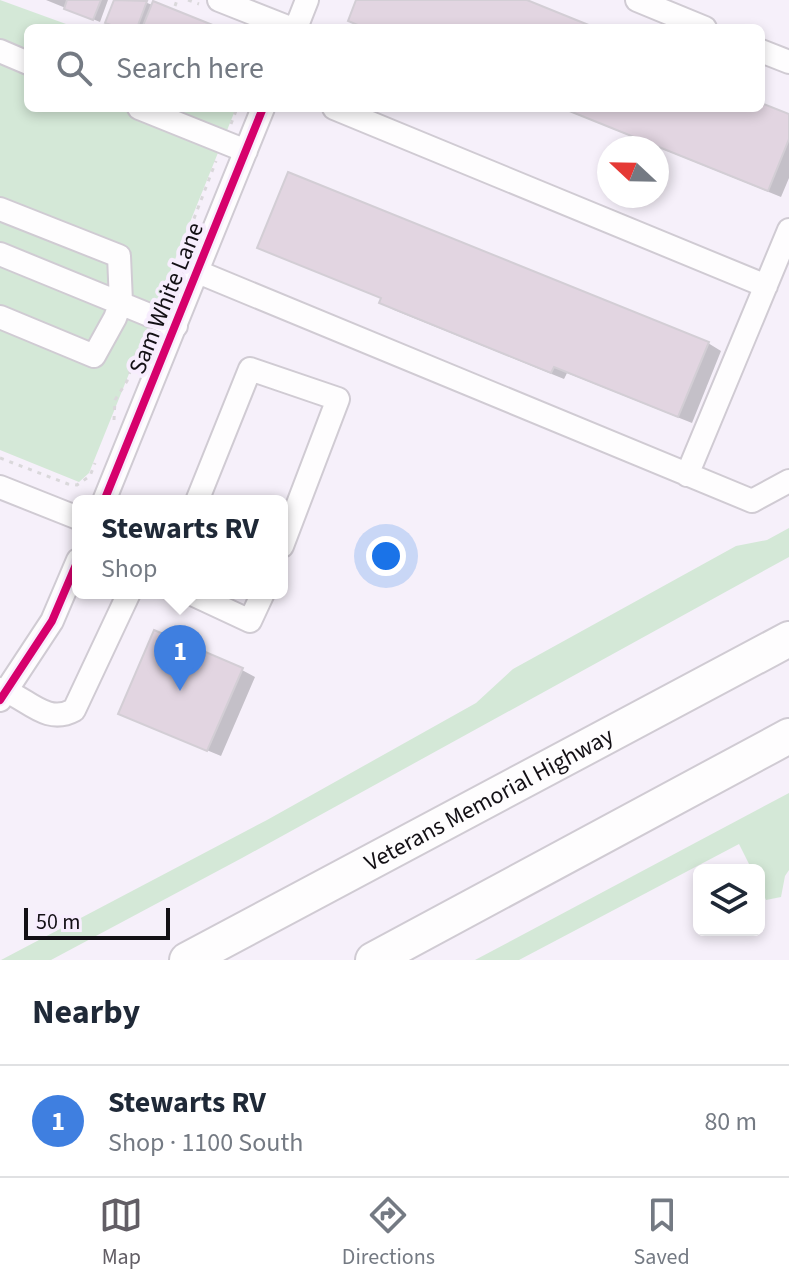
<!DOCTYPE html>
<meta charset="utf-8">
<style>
:root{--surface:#fff;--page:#f2f2f3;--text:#1f2937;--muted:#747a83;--line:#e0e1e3;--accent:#625e65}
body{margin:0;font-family:"Source Sans 3",sans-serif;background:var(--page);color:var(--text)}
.controls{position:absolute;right:24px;bottom:24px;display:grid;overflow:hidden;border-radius:12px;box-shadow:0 4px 12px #0003}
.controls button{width:72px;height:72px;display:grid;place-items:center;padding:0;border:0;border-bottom:2px solid var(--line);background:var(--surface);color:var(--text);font:40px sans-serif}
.compass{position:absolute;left:597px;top:136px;width:72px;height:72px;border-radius:50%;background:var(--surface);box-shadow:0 4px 12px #0003;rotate:292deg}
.scale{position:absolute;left:24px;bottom:20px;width:146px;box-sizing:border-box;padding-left:8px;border:4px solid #131015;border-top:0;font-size:22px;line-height:28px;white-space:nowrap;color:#131015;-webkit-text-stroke:6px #f7edfd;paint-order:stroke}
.you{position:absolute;left:386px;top:556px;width:28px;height:28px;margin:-20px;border:6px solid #fff;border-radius:50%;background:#1a73e8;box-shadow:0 0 0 12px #1a73e833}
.badge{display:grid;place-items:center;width:52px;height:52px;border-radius:50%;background:var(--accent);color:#fff;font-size:26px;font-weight:700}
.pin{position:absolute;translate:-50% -66px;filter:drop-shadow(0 2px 4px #0008)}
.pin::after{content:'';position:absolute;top:42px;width:28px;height:24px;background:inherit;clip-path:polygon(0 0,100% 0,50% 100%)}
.popup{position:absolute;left:72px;top:495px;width:216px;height:104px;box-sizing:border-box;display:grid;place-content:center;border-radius:12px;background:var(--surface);filter:drop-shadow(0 2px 6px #0005);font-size:26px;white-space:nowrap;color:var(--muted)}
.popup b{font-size:30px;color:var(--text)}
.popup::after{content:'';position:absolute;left:50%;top:100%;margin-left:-16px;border:16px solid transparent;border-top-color:var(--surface)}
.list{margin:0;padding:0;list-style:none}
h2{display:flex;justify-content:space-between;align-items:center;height:104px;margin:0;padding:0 32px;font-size:34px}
h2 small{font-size:26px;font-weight:400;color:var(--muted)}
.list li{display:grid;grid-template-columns:52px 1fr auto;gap:24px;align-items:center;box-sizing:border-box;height:112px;padding:0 32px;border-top:2px solid var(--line)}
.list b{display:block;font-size:30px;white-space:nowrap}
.list p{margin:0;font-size:26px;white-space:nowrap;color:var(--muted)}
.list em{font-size:26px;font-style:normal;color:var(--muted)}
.icon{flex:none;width:44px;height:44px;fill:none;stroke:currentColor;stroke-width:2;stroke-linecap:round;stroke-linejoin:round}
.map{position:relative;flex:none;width:789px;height:960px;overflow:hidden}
.search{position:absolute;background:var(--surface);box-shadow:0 4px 12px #0003;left:24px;right:24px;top:24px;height:88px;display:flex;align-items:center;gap:20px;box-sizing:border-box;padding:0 28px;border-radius:12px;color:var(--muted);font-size:30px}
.sheet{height:216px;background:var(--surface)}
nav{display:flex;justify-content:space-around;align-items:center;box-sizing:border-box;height:112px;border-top:2px solid var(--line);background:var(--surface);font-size:22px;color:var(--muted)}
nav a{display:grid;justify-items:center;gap:4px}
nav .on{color:var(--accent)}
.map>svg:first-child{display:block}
.green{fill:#d4e8d7}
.shadow{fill:#0003}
.building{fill:#e2d5e1;stroke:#d3ced5;stroke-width:2}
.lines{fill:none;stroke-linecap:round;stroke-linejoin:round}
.minor-casing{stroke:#d0cbd3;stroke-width:26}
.highway-casing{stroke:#d0cbd3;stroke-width:38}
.path{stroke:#dad8db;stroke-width:3;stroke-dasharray:4 6;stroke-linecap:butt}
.minor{stroke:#fefdfe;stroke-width:22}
.highway{stroke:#fefdfe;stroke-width:34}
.cycleway-casing{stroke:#f7edfd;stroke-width:13}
.cycleway{stroke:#d6006c;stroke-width:8}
.labels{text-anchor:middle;stroke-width:8;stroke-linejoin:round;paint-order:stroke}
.street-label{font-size:24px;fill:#131015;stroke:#f7edfd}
</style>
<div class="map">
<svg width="789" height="960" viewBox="0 0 789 960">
<rect width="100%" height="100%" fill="#f6f0fa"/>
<path class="green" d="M0 0 77 28H28V108H236L89 473 79 482 0 450Z
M789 528V557L242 858 51 960H1L267 820 476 703 513 669 736 546 767 540Z
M789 793V870L785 876 781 897 766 900 759 885V870H752L739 844 519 960H475Z"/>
<path class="shadow" d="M46 0H108L100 22Z
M116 0H139L215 28H121L108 22Z
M761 105 789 116V178L781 197 561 108H761Z
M273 254 708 343 721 351 692 423 567 373 564 379 394 310 381 303 383 299Z
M242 670 255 677 221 756 134 720Z"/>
<path class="building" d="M67 0H101L93 20 64 9Z
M114 0 147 1 137 28H120L105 23Z
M356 0H527L596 28H365L348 21Z
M153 1 220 28H142Z
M761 103 789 114V139L768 191 562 108H761Z
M288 172 709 342 678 417 554 367 551 373 379 303 381 298 257 248Z
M154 630 243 668 207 751 118 714Z"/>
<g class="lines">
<g class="minor-casing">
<path id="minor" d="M219 0 290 28
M637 0 705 28
M296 28 307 0
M0 51 28 63
M761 51 789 62
M139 108 246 151
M334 108 766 286
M0 209 119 256 121 302 115 318 94 356 0 317
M0 254 176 326
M198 272 752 501 789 481
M687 475 789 230
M0 487 78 518
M104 501 263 108
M197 501 250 369 338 399 282 546
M190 593 250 621 263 593
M0 689C26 696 45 726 74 710L129 593
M0 700 52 621 78 560"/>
</g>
<g class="highway-casing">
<g id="highway">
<path id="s1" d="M187 960 789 639"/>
<path d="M373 960 789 736"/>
</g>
</g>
<path class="path" d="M188 0 199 4
M175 6 177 0
M231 124 237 108
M169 284 216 161
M114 420 115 400 127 381 136 354 142 347
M0 458 68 484 77 485 90 476 95 463"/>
<use href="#minor" class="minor"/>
<use href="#highway" class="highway"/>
<g class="cycleway-casing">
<path id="cycleway" d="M104 501 263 108
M0 700 52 621 78 560"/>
</g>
<use href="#cycleway" class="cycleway"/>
</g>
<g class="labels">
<g class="street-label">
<text transform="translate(166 298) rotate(-68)" y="8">Sam White Lane</text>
<text dy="8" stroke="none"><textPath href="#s1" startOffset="342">Veterans Memorial Highway</textPath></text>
</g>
</g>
</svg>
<div class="controls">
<button><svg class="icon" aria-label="layers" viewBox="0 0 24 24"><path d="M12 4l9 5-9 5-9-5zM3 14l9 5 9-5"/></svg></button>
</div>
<svg class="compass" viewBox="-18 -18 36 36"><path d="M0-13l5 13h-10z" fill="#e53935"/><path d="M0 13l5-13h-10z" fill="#747a83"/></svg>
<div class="scale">50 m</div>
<div class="you"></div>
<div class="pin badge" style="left:180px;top:691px;background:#3f7fe0">1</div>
<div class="popup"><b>Stewarts RV</b>Shop</div>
<div class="search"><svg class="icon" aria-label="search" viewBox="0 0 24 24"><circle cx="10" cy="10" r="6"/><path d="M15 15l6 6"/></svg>Search here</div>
</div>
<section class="sheet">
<h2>Nearby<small></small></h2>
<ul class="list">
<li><span class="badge" style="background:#3f7fe0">1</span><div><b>Stewarts RV</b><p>Shop · 1100 South</p></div><em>80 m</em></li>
</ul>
</section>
<nav>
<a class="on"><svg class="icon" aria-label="map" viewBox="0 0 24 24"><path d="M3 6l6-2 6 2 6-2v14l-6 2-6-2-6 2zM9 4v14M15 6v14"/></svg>Map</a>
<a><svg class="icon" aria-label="directions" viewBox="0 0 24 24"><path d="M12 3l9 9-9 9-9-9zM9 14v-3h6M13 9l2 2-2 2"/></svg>Directions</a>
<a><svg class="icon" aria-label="saved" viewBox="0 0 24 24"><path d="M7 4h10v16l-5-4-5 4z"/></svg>Saved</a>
</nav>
